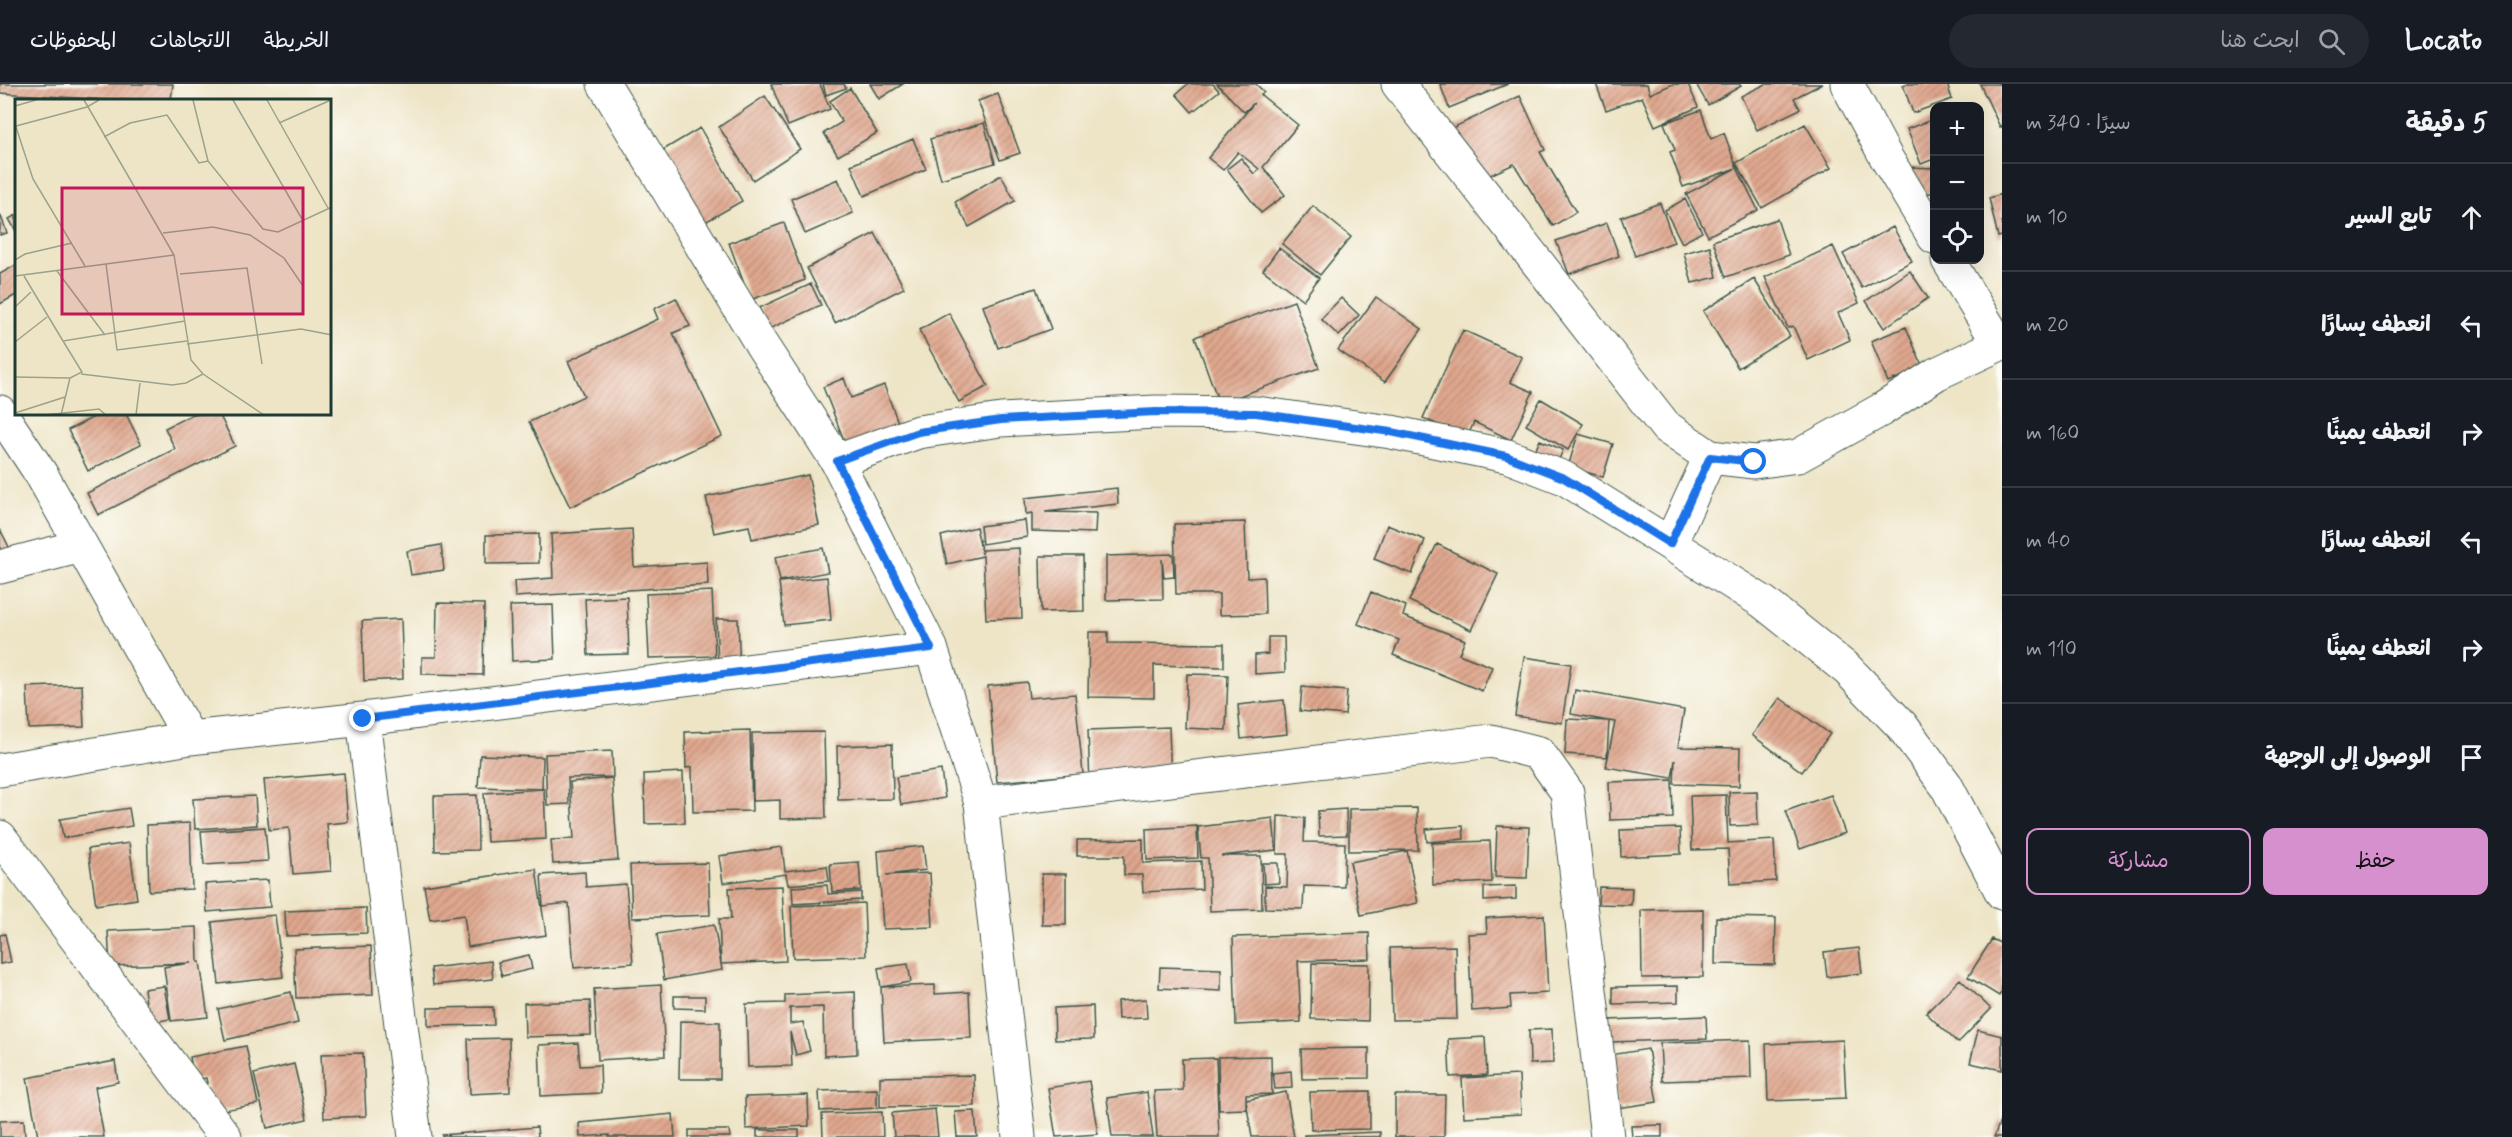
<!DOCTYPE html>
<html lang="ar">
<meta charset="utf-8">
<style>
:root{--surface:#171b24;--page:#242831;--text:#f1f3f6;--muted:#9ea1a6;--line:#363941;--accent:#d690ce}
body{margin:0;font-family:Mynerve,"Playpen Sans Arabic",sans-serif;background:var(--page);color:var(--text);direction:rtl}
.controls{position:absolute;right:18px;top:18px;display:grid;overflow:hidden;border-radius:12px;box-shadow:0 6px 24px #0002}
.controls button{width:54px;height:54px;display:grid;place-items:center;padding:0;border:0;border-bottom:2px solid var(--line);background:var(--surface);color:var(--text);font:30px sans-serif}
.stop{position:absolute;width:18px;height:18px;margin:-14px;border:4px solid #1a73e8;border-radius:50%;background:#fff}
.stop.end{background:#1a73e8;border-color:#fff;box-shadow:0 2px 6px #0008}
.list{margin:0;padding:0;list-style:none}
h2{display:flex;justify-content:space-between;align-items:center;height:78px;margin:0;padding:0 24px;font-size:26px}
h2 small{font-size:20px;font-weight:400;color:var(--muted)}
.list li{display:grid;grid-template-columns:39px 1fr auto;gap:18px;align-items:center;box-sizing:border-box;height:108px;padding:0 24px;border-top:2px solid var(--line)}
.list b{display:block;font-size:22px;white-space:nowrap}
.list em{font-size:20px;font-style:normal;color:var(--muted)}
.actions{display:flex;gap:12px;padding:18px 24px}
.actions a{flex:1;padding:14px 0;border:2px solid var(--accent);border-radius:12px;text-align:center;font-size:21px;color:var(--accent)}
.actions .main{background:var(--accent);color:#111}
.icon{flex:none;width:33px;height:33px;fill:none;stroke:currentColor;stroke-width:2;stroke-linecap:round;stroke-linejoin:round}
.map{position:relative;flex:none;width:2002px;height:1053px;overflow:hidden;direction:ltr}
header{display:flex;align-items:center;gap:36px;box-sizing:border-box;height:84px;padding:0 30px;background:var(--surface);border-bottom:2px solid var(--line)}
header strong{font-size:28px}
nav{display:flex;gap:33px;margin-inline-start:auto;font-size:21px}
.search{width:420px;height:54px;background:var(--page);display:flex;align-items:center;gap:15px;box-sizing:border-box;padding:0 21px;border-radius:33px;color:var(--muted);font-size:22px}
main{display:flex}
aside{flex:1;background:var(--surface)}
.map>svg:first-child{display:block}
.building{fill:url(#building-hatch)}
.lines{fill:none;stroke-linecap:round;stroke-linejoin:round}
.street-casing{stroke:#3e564a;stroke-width:35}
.secondary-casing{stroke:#3e564a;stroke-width:35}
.street{stroke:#fff;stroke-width:33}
.secondary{stroke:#fff;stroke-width:33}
.route{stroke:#1a73e8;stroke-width:8}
.inset-road{fill:none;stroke:#9ba28c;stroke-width:1.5}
.view{fill:#c2185b;fill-opacity:0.15;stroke:#c2185b;stroke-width:3}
.inset-edge{fill:none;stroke:#1f3d34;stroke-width:3}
</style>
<header>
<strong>Locato</strong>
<div class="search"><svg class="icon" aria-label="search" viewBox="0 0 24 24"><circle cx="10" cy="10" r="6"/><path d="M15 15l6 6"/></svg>ابحث هنا</div>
<nav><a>الخريطة</a><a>الاتجاهات</a><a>المحفوظات</a></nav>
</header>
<main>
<aside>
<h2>5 دقيقة<small>سيرًا · 340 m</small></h2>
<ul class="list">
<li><svg class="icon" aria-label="ahead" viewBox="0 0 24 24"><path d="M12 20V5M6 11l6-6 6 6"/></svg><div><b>تابع السير</b></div><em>10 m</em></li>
<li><svg class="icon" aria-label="left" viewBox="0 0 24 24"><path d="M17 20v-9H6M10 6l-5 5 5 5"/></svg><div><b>انعطف يسارًا</b></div><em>20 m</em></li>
<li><svg class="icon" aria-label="right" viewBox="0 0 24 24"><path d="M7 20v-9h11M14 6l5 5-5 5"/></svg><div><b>انعطف يمينًا</b></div><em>160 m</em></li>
<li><svg class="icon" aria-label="left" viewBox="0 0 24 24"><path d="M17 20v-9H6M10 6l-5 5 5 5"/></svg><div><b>انعطف يسارًا</b></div><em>40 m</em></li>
<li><svg class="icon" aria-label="right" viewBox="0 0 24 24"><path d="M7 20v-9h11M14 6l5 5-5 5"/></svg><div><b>انعطف يمينًا</b></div><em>110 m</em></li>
<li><svg class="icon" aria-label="arrive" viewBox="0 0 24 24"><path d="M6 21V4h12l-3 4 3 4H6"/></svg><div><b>الوصول إلى الوجهة</b></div></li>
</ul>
<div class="actions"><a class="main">حفظ</a><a>مشاركة</a></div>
</aside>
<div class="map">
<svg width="2002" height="1053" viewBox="0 0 2002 1053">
<defs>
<pattern id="building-hatch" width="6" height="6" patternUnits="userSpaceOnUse" patternTransform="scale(1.5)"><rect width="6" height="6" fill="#e0a78e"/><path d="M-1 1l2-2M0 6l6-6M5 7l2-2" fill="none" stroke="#b58975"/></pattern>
</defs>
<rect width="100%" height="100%" fill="#fdfcf7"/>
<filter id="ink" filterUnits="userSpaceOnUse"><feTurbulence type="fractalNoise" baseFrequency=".0167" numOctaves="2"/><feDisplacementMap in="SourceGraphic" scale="12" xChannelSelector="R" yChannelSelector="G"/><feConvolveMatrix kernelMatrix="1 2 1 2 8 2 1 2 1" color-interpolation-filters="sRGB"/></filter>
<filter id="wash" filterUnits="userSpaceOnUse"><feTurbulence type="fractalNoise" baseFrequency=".008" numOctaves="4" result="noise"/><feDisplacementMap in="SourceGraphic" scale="24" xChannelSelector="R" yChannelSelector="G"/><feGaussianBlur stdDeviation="1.35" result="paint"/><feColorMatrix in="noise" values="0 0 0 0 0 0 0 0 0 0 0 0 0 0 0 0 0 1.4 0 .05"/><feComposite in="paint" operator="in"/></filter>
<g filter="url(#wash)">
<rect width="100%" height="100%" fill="#eee5c7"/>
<g id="blocks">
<path class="building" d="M0 0H173L171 16H106L0 9Z
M771 0H820L830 25 788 42Z
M823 0H844L846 4 826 11Z
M870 0H903L879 15Z
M1188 0H1213L1219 7 1192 28 1176 10Z
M1217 0H1256L1264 8 1261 11 1298 41 1263 83 1285 111 1261 129 1227 85 1241 74 1254 90 1259 85 1238 68 1223 86 1208 74 1254 19 1244 28Z
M1440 0H1508L1449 24Z
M1596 0H1647L1650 10 1673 0H1688L1698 23 1655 42 1642 13 1606 26Z
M1696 0H1739L1741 2 1708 21Z
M1766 0H1822L1794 14 1800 25 1757 46 1741 12Z
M1906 0H1947L1952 15 1913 29 1903 1Z
M1980 0H2002V43H2000Z
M850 4 877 49 838 72 824 49 842 38 830 17Z
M998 10 1020 69 1000 76 978 17Z
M765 12 800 65 753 96 719 43Z
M1520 12 1545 66 1540 68 1576 128 1553 142 1514 80 1475 98 1450 45Z
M1701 26 1711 55 1724 49 1737 84 1758 126 1708 152 1686 110 1736 84 1683 103 1670 68 1675 66 1664 39Z
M1934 35V75L1921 80 1907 45Z
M984 39 995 79 941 95 930 55Z
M1805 40 1831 84 1762 124 1736 79Z
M700 44 742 117 700 141 658 69Z
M913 55 926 85 864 112 851 81Z
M1906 83 1934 84V109H1906Z
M1001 91 1015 117 969 143 955 118Z
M838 95 853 129 805 150 791 115Z
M2002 110V152L1998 153 1989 114Z
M1685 115 1702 148 1682 159 1665 126Z
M1660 119 1674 158 1635 172 1621 133Z
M1313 122 1351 153 1320 191 1282 160Z
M0 130 7 149 0 151Z
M16 131V147L9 135Z
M1777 135 1789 171 1726 193 1713 157Z
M784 139 805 196 750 216 729 159Z
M1607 139 1619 172 1569 190 1556 157Z
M1893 143 1912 177 1862 204 1843 170Z
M875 149 904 204 835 239 807 184Z
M1710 162 1717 193 1692 199 1684 169Z
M1833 162 1859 219 1838 229 1850 256 1808 276 1793 242 1788 244 1765 193Z
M1279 164 1319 194 1303 216 1263 186Z
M16 181V211L0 220V190Z
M1910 187 1928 214 1884 244 1866 217Z
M1754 195 1790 252 1738 284 1703 227Z
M811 200 821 221 769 245 759 224Z
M1036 204 1051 245 998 264 983 222Z
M1376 213 1422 245 1385 298 1338 266Z
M676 214 690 242 673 249 722 352 570 423 529 338 584 312 568 277 658 235 654 225Z
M1341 214 1359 231 1339 252 1321 235Z
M1294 217 1319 284 1219 319 1195 253Z
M949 229 988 302 959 318 919 246Z
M1906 243 1923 284 1888 298 1871 257Z
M1463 246 1522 273 1510 298 1533 308 1511 356 1474 338 1467 354 1423 334Z
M844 294 851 314 884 301 902 349 849 369 823 303Z
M1541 315 1583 340 1568 366 1526 341Z
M100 330H126L141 360 88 387 68 346Z
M193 330H219L235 362 98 431 87 409 175 365 165 344Z
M1578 350 1613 360 1603 393 1568 383Z
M1540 356 1563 366 1555 385 1532 374Z
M808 391 819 441 752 455 749 442 714 449 706 413Z
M1117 404 1118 420 1045 428 1096 429 1095 449 1032 447V429L1026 430 1025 414Z
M1025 436 1027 453 982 460 980 442Z
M1245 438 1247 494 1264 493 1265 530 1219 531V510H1176L1174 440Z
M1387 441 1425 456 1412 490 1374 475Z
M976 443 982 470V466L1019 464 1022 534 986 535 983 472 947 480 941 452Z
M0 445 9 463 0 468Z
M632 445 634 483 707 478 708 501 515 513 514 497 553 494 551 450Z
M539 450V479L486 480V451Z
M1437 460 1498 490 1471 546 1409 517Z
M441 461 444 486 411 491 407 467Z
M823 464 828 488 780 497 775 473Z
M1173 470 1174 493 1164 494 1162 475 1163 515 1106 516V472Z
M1040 472H1083L1084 527 1041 528Z
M827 493 831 536 784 541 779 498Z
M712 507 715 572 649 574 646 510Z
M1371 508 1406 522 1403 532 1465 556 1459 570 1492 583 1482 607 1393 571 1399 556 1358 540Z
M627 513 629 570 588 571 585 515Z
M437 519 484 520 483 591 422 590V573H436Z
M553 521 555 575 512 577 510 522Z
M401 535 403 595 364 597 362 537Z
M716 535H738L740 589 718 580Z
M1089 548H1108V559L1224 560V583L1154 581V614L1088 613Z
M1268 553H1284L1285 588 1255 590V571L1268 570Z
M1524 573 1571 580 1562 639 1515 632Z
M1187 590 1228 591 1226 646 1185 644Z
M1027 598 1029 614 1075 610 1083 690 997 698 988 602Z
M82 601 84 643 29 645 27 603Z
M1302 603 1347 607 1345 631 1300 627Z
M1575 606 1684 626 1678 663 1740 664 1739 702 1674 700 1675 676 1672 694 1606 683 1615 638 1609 637 1607 673 1565 670 1567 635 1608 637 1571 630Z
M1780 614 1830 650 1802 688 1752 651Z
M1284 616 1287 650 1241 655 1238 621Z
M1169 643 1171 698 1090 701 1088 646Z
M750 646 752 727 693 728 692 683 686 684 685 648Z
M824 648 826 734 780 735V716L753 717 752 649Z
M892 660 893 715 838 716 837 662Z
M612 667 613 693 568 694 569 720 547 721 545 670Z
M480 671 543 673 542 705 478 703Z
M941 686 945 714 901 721 896 693Z
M683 688 685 739 645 740 644 690Z
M344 689 348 738 327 740 331 787 293 790 289 744 269 746 264 696Z
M612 694 618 776 553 780 551 756 574 755 570 698Z
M1672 696 1673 734 1610 736 1609 698Z
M544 705 546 755 487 758 484 709Z
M1757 707 1758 741 1730 742 1729 708Z
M477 711 478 766 435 767 434 712Z
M1726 711 1728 759 1774 756 1776 797 1730 800 1728 765 1692 766 1690 712Z
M1831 711 1845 749 1800 765 1786 727Z
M255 712 257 741 195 745 193 715Z
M129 724 132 742 63 754 60 735Z
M1417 724 1418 766 1349 767V725Z
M1346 725 1347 751 1319 752 1318 727Z
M1278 732 1305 734 1304 758 1345 759 1344 803 1304 802 1303 825 1265 824V802L1287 803 1288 770H1277Z
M1273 734 1276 766 1221 772H1261L1262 825 1210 827 1208 774H1201L1198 743Z
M190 739 192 805 149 807 147 741Z
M1197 742 1198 774 1147 776 1146 745Z
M1463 742 1464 755 1427 758 1426 745Z
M1497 742 1529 743 1527 794 1495 793Z
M265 743 268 777 204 781 201 747Z
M1680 744 1681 770 1621 773 1620 746Z
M1143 755V779L1201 777 1202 805 1143 808 1142 791H1124V772H1077V756Z
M1490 757 1492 798 1433 801 1432 759Z
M129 759 137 815 96 821 88 765Z
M923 762 926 786 886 791 930 789 933 843 883 845 878 767Z
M782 763 785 787 827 782 829 797 788 801 786 790 723 799 719 772Z
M1407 767 1418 819 1361 831 1350 778Z
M859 778 861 806 832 808 830 780Z
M708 779 710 831 632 834 630 781Z
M1263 779H1278L1279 799 1264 800Z
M536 785 546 851 468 863 464 831 430 836 424 802Z
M585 788 586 803 626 800 633 879 574 884 569 819 543 822 541 791Z
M1042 790H1066V841H1042Z
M268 796 270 823 207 828 205 800Z
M827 801 828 810 861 808V816L793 820 792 803Z
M782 802 786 877 721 880 719 835H731L729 804Z
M1516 802V815L1484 817V803Z
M1599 803 1632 804 1631 821 1598 820Z
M864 819 866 872 793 874 791 822Z
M366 824 367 849 286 852 285 827Z
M1703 825V893L1642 894 1641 826Z
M275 831 283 893 219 900 212 838Z
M1544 831 1548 909 1510 911 1511 924 1472 927 1468 850 1487 849 1486 834Z
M1716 833 1776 834 1775 881 1715 880Z
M714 841 722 886 664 896 657 850Z
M197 843 198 878H200L208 933 171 937 164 883 191 879 110 882 108 847Z
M1369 849 1370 875 1298 877 1301 938 1236 941 1233 853Z
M5 850 11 878 0 880V851Z
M1992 855 2002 860V907L1999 912 1968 893Z
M371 862 373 911 296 914 294 865Z
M1455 862 1457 935 1392 936 1390 864Z
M1859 864 1862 889 1827 893 1824 868Z
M529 871 532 885 502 892 498 878Z
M491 877 493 895 433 901 431 884Z
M1312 879 1369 880 1368 937 1311 935Z
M908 880 911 898 881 903 878 884Z
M1160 883 1221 885V907L1159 904Z
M1960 895 1991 925 1958 959 1926 929Z
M661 901 665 972 598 976 594 905Z
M935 901V910L969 908 971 954 884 958 881 903Z
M164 902 170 935 149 939 144 905Z
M1678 902V918L1613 920V903Z
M291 908 298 939 225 956 218 925Z
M855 908 857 970 824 972 823 923 790 924V940L803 938 810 967 796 971 790 948 792 982 748 983 746 920 785 919V911Z
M674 912H705V925L674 924Z
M1146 915 1147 934 1118 935 1117 917Z
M590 917 591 951 525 953 524 919Z
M1093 922 1094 955 1055 956 1054 924Z
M493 923 494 941 428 942V924Z
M1706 932 1707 955 1609 958V936Z
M680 937 720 938V995H679Z
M1552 945 1553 979 1530 980 1529 946Z
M1978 946 2002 952V986L1970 979Z
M1485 953 1487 991 1450 993 1448 955Z
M509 954 510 1008 470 1010 468 955Z
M1750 956 1751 994 1662 997 1660 959Z
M1843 956 1846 1014 1768 1017 1766 960Z
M578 959 580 982 600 981 601 1009 541 1012 539 961Z
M246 962 258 1020 213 1028 206 994 194 996 190 973Z
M1369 964V994L1302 995 1301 965Z
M1648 965 1657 1018 1618 1024 1610 971Z
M363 969 366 1032 324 1034 321 970Z
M1271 972 1272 1010 1246 1011V1016L1286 1008 1294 1053H1252L1246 1017V1025L1219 1026 1218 973Z
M1216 974 1219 1053H1157L1154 1007 1183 1006 1182 975Z
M115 977 118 998 95 1003 104 1053H38L27 994Z
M294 980 307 1035 267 1044 254 990Z
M1291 987 1292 1004 1275 1005 1273 989Z
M974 991 975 1022 880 1023V993Z
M1519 991 1521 1030 1464 1033 1462 994Z
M1089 997 1098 1050 1056 1053 1048 1004Z
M877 1005V1024L820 1027 819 1007Z
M1370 1007V1045L1311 1046 1310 1008Z
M1147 1008 1153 1053H1112L1107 1014Z
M808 1011 809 1042 746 1045 745 1013Z
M1395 1011H1445L1444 1053H1395Z
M935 1025 938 1053H894L892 1029Z
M975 1027 977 1053H957L955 1028Z
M882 1028 883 1053H823L822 1030Z
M673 1030 675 1053H609V1051L580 1053 579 1039Z
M2002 1032V1053H1994Z
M24 1036 25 1053H0V1037Z
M1662 1041V1053H1632L1631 1042Z
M537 1043 538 1053H442V1051Z
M689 1046H729L730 1053H689Z
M757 1046H799V1053H757Z
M1380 1048V1053H1304V1051Z"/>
</g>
</g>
<g filter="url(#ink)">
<use href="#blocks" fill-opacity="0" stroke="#3e564a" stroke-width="1.5"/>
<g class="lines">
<g class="street-casing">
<path id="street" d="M1398 0 1666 343 1710 373 1754 378 1798 372 1881 326 1936 290 2002 259
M1847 0 1887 75 1934 153
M1948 176 1999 260
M0 328 41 390 190 654
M837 377 918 348 1001 336 1156 328 1256 329 1391 348 1507 372 1564 394 1670 460 1763 518 1848 586 1902 642 1946 701 2002 809
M1670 460 1710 373
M0 483 81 462
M363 635 415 1053
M0 686 190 654 363 635 931 564
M981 719 1491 657 1539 669 1567 708 1607 1053
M0 753 225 1053"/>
</g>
<g class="secondary-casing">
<path id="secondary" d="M604 0 761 260 837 377 931 564 981 719 1019 1053"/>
</g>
<use href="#street" class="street"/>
<use href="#secondary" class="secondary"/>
</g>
</g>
<g class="lines" filter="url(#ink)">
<path class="route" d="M363 635 931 564 837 377 918 348 1001 336 1156 328 1256 329 1391 348 1506 372 1564 394 1670 460 1710 373 1754 378"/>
</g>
<g transform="translate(15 15)">
<rect width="316" height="316" fill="#eee5c7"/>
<path class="inset-road" d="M69 1 159 156 176 261 188 275 249 316M178 1 193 62 248 130 263 133 317 108M218 1 287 120M252 1 313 109M0 7 21 1M264 24 316 1M0 25 18 80 70 167M1 27 72 8 84 1M89 38 115 24 152 16 184 64 193 62M148 134 198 128 235 136 269 159 288 187M0 161 10 155 57 144M91 165 102 251 172 242M42 172 90 236M165 175 232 169 247 265M0 177 159 156M9 177 48 242M0 208 16 193M0 243 32 218M172 245 286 230 317 236M66 275 157 286 171 284 188 275M0 278 55 279M0 314 50 298M30 316 84 310 91 316M46 316 55 279 67 273 48 242 170 222M121 316 125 284"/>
<path class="view" d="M47 89H288V215H47Z"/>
<rect width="316" height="316" class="inset-edge"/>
</g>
</svg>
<div class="controls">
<button>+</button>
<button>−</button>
<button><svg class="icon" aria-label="locate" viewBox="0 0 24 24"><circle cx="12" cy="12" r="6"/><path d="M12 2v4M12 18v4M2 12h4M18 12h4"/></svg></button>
</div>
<div class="stop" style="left:1754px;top:378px"></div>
<div class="stop end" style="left:363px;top:635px"></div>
</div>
</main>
